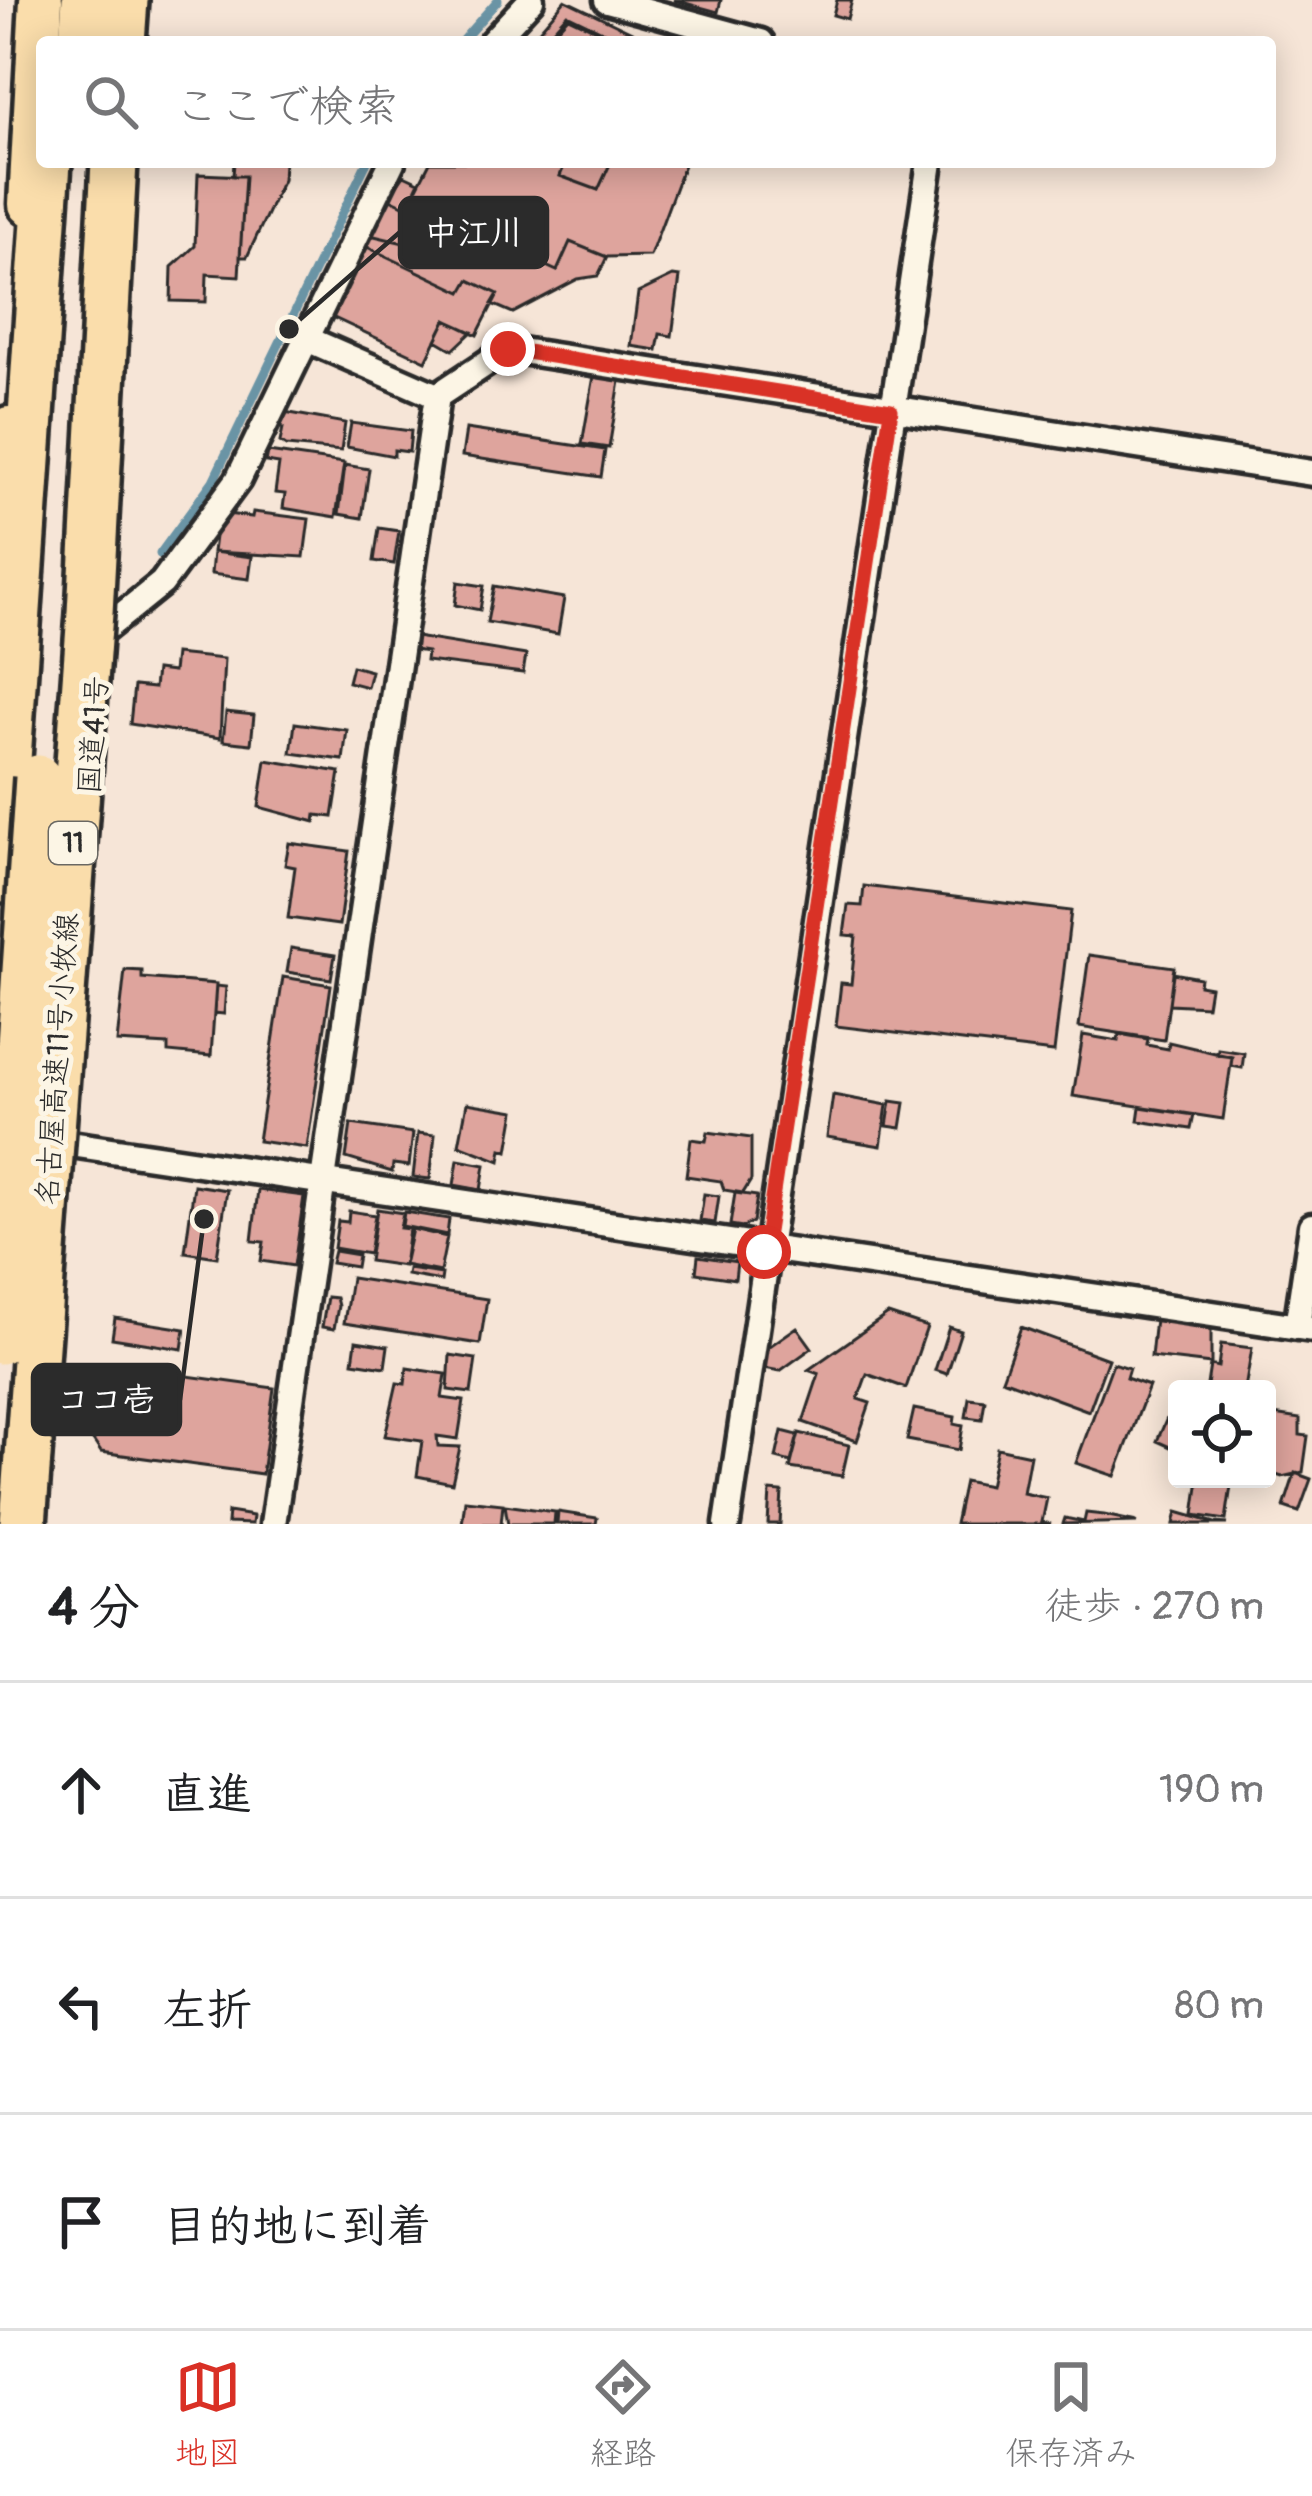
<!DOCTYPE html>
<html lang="ja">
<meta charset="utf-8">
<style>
:root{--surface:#fff;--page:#f2f2f2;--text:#202124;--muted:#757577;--line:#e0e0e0;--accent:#d93025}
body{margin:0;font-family:Pangolin,"Klee One",sans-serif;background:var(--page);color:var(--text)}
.controls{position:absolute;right:36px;bottom:36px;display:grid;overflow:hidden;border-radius:12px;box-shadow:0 6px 30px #0003}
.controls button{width:108px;height:108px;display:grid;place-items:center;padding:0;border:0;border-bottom:3px solid var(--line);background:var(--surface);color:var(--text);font:60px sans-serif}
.stop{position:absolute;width:36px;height:36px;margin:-27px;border:9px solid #d93025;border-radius:50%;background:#fff}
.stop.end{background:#d93025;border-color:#fff;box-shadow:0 3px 12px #0008}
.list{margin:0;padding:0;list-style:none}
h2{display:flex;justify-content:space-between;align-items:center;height:156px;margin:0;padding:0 48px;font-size:51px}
h2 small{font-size:39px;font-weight:400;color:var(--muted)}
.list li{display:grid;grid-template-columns:78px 1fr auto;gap:36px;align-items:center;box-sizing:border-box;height:216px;padding:0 48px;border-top:3px solid var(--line)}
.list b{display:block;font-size:45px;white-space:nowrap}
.list em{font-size:39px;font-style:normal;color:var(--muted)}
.icon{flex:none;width:66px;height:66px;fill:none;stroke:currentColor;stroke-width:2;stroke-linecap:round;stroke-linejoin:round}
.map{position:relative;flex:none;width:1312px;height:1524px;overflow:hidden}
.search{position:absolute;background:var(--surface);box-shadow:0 6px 30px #0003;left:36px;right:36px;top:36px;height:132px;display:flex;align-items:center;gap:30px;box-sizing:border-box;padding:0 42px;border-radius:12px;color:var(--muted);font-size:45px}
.sheet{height:804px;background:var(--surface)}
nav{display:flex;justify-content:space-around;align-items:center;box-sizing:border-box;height:168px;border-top:3px solid var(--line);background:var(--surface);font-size:33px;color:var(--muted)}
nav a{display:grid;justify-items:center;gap:6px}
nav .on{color:var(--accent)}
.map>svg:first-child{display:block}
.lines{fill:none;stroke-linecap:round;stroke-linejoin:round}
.stream{stroke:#6b94a5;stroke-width:9}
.building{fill:#dea49d;stroke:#2b2b2b;stroke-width:3}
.minor-casing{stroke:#2b2b2b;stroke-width:33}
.trunk-casing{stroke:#2b2b2b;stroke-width:51}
.motorway-casing{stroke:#2b2b2b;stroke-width:54}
.minor{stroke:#fcf5e5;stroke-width:24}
.trunk{stroke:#faddab;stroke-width:42}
.motorway{stroke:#faddab;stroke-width:45}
.motorway-bridge-casing{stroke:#2b2b2b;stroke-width:54;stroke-linecap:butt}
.motorway-bridge{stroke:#faddab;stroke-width:45}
.route{stroke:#d93025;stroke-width:15}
.labels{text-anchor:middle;stroke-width:10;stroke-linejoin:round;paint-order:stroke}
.shield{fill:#fcf5e5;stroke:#6a6863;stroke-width:3}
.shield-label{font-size:27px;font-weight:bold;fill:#2b2b2b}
.street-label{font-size:30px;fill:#2b2b2b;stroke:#fcf5e5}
.leader{fill:none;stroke:#2b2b2b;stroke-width:4.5}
.callout-dot{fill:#2b2b2b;stroke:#fcf5e5;stroke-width:4.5}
.callout{fill:#2b2b2b;stroke:#2b2b2b;stroke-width:4.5}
.callout-label{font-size:33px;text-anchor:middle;font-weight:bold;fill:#fff}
</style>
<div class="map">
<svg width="1312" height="1524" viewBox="0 0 1312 1524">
<rect width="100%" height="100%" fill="#f6e5d7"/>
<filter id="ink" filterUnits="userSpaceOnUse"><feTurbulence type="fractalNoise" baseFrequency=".00833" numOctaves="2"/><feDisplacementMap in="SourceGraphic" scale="24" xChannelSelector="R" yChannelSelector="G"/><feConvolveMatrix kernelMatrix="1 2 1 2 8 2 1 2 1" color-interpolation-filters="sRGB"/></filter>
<g filter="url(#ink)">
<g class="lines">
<path class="stream" d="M461 42 498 0
M160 554 213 481 367 162"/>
</g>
<path class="building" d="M565 0 653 42H625L567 14 542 42H529Z
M674 0H721L718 12Z
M837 0H852L847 19 833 15Z
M568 17 621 42H545Z
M234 162H284L283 180 247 257H240L245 176H233Z
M430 162H565L560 176 598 190 611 162H685L650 256 607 257 570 242 557 271 409 203Z
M566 162H565H611L598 190 560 176Z
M198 174 245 176 239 276 207 274 206 302 171 301 172 267 195 246Z
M404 175 419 182 409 203 557 271 570 242 607 257 598 276 578 279 513 313 492 304 498 294 469 280 462 292 365 246 370 235 463 257 472 237 388 198Z
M388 198 472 237 463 257 370 235Z
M365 246 462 292 469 280 498 294 477 335 446 320 426 361 332 317Z
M673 276 680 277 672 336 660 334 657 350 631 346 638 293Z
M446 320 472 332 453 350 436 340Z
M594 376 620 381 609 448 582 444Z
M279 411 345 423 341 451 286 446 280 442 283 428 277 427Z
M351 423 411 431 409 452 394 450V456L347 447Z
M466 429 605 450 601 477 462 456Z
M268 452 344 463 336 517 283 508 285 494 275 493 279 464 266 462Z
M345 465 369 469 362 518 339 514Z
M253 512 309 519 304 557 213 552 218 513 252 517Z
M379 528 399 531 394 564 374 561Z
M213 552 252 557 249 579 211 574Z
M458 582 484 586 480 610 455 605Z
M494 586 564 598 558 634 487 622Z
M416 637 526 655 523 673 426 661 427 652 414 650Z
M175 654 224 659 220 738 130 724 134 686 154 688 156 670 173 672Z
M352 666 371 671 367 687 348 682Z
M226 712 254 715 251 744 223 741Z
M295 723 347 730 343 760 291 753Z
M266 760 340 772 333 817 316 815 315 822 259 807Z
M289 843 349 851 339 925 288 918 295 867 285 865Z
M864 886 1071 911 1054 1052 836 1026 841 983 851 984 856 936 844 935 848 905 862 906Z
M291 948 335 955 331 979 287 972Z
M1089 955 1174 967 1164 1040 1079 1027Z
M125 970 142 971V978L216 984 211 1056 168 1052V1045L117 1042Z
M1173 973 1200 978 1199 985 1210 987 1207 1006 1169 1004Z
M283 977 331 985 307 1148 258 1141Z
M216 986 226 987 224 1014 214 1013Z
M1119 1034 1148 1039 1147 1045 1168 1049 1169 1042 1232 1057 1223 1119 1073 1096 1083 1035 1118 1041Z
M1218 1049 1244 1053 1242 1068 1231 1066 1232 1057 1217 1055Z
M833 1095 887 1105 881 1146 827 1137Z
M891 1101 905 1103 901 1128 887 1126Z
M467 1103 515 1111 508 1151 502 1149 500 1161 459 1145Z
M1140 1107 1194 1115 1191 1129 1138 1121Z
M351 1124 413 1133 409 1166 393 1164 392 1172 346 1158Z
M708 1132 751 1138V1180L743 1193 724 1190 721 1181 686 1176 691 1139 706 1141Z
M418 1133 435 1135 430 1179 413 1177Z
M458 1160 485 1165 481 1190 454 1185Z
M194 1185 227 1190 217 1257 185 1252Z
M258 1190 304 1196 294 1266 261 1261 264 1242 252 1241Z
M735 1193 757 1196 753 1222 743 1227 730 1225Z
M704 1194 719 1196 715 1223 700 1221Z
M377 1209 403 1213 400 1228 409 1229 404 1266 369 1261Z
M349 1211 375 1215 369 1254 334 1248 338 1221 348 1222Z
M404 1212 449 1219 447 1235 402 1226Z
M412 1229 447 1237 440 1272 404 1265Z
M334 1251 358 1255 356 1267 331 1263Z
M698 1256 737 1262 735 1279 696 1273Z
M408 1269 442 1274 441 1281 407 1275Z
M351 1278 487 1299 480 1344 344 1323Z
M327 1297 336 1298 338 1306 334 1329 322 1327Z
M888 1314 927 1327 906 1388 867 1374 858 1399 870 1403 857 1441 803 1422 819 1374 808 1370Z
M115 1318 185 1329 182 1349 112 1338Z
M1155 1319 1211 1324V1364L1151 1357Z
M797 1327 812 1348 780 1371 764 1368 767 1348Z
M949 1327 961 1331 947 1374 935 1370Z
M1021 1327 1108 1359 1089 1411 1002 1379Z
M356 1341 388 1346 385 1367 353 1362Z
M1221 1344 1252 1348 1245 1389 1207 1385 1210 1365 1218 1367Z
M450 1355 476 1359 471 1393 448 1390Z
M1113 1363 1129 1368 1126 1378 1149 1386 1115 1476 1076 1463Z
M100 1364 274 1388 262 1474 101 1452 90 1436Z
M407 1368 446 1374 442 1398 464 1401 458 1439 437 1436 438 1446 460 1447 452 1483 417 1476 422 1441 385 1436 397 1383 405 1384Z
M969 1398 985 1400 982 1419 966 1417Z
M914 1409 955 1417 954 1424 963 1426 959 1450 907 1440Z
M1171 1409 1177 1412V1450L1157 1441Z
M1267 1414 1300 1419V1435L1308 1436 1303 1472 1282 1477 1267 1472Z
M782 1431 798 1435 791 1462 776 1458Z
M799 1433 849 1445 842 1476 790 1468Z
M997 1448 1030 1455 1023 1493 1047 1498 1042 1522 1051 1524H955L964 1481 989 1486Z
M1295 1473 1311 1479 1299 1512 1284 1507Z
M1199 1479H1232L1226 1520 1194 1515Z
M770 1491 782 1492 780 1524H768Z
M465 1500 503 1504 501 1524H462Z
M505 1505 555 1512 554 1524H508Z
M228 1512 253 1516 252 1524 227 1523Z
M558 1512 597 1518 596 1524H557Z
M1177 1512 1215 1523 1228 1524H1174Z
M1086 1513 1104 1515 1137 1522 1063 1524 1065 1518 1084 1522Z"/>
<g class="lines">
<g class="minor-casing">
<path id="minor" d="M607 0 761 42
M492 42 531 0
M307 339 437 396
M100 633 162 583 238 480 392 162
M44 1140 1312 1329
M1297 1327 1312 1226
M273 1524 437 396 508 349 1312 473
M727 1524 930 162"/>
</g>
<g class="trunk-casing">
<path id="trunk" d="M30 204 41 0
M0 528 9 428"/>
</g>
<g class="motorway-casing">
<path id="motorway" d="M82 42 85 0
M122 42 125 0
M0 879 48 162"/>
</g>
<use href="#minor" class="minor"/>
<use href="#trunk" class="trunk"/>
<use href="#motorway" class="motorway"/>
<g class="motorway-bridge-casing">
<path id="motorway-bridge" d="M0 1341 38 778
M23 1524 90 613 114 162"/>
</g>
<use href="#motorway-bridge" class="motorway-bridge"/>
</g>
</g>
<g class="lines" filter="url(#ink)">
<path class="route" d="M508 349 891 410 764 1252"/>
</g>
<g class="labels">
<rect class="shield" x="49" y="822" width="48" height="42" rx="9"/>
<g class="shield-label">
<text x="73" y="852">11</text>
</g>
<g class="street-label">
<text transform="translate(93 735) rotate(-86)" y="10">国道41号</text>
<text transform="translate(57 1059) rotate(-86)" y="10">名古屋高速11号小牧線</text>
</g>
</g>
<path class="leader" d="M289 329L400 232M204 1219L180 1400"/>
<g class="callout-dot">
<circle cx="289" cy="329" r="12"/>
<circle cx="204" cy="1219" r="12"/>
</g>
<g class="callout">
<rect x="400" y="198" width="147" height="69" rx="12"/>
<rect x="33" y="1365" width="147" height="69" rx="12"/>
</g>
<g class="callout-label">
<text x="474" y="244">中江川</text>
<text x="106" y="1411">ココ壱</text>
</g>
</svg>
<div class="controls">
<button><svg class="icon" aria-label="locate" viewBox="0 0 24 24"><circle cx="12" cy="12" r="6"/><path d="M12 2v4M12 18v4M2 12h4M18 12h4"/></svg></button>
</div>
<div class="stop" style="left:764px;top:1252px"></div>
<div class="stop end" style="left:508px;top:349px"></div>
<div class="search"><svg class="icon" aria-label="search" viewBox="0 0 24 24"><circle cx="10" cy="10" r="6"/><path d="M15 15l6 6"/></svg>ここで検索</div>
</div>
<section class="sheet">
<h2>4 分<small>徒歩 · 270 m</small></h2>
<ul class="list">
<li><svg class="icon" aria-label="ahead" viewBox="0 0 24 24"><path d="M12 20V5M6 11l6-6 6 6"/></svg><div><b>直進</b></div><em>190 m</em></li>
<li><svg class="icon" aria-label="left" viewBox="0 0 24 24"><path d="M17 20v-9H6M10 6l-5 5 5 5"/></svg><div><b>左折</b></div><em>80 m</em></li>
<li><svg class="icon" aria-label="arrive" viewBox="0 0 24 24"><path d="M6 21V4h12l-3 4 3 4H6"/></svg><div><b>目的地に到着</b></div></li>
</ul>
</section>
<nav>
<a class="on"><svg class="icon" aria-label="map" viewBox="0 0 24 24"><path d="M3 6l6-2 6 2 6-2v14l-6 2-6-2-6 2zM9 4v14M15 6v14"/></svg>地図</a>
<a><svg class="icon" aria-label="directions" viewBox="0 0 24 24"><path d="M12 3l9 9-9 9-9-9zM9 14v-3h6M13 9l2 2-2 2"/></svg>経路</a>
<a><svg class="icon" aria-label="saved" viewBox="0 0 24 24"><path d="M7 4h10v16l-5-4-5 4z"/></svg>保存済み</a>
</nav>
